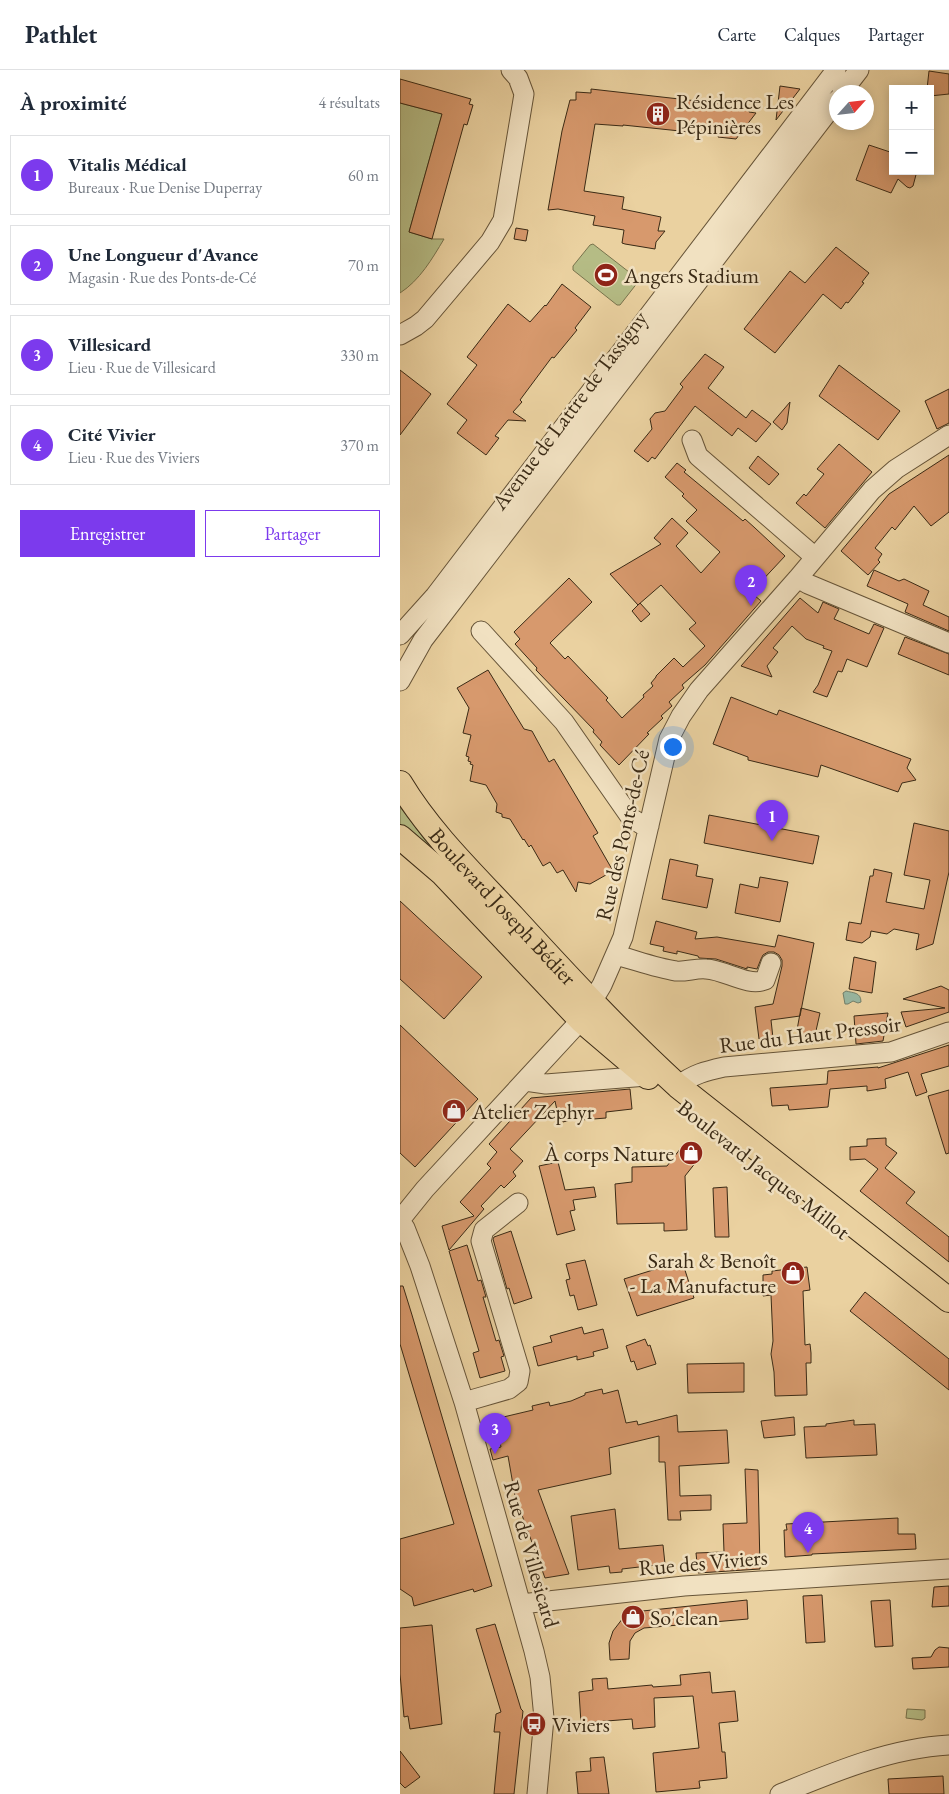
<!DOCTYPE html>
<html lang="fr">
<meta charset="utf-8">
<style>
:root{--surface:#fff;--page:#f6f6f7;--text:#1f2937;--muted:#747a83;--line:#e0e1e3;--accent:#7c3aed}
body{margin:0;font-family:"EB Garamond",serif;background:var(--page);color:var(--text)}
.controls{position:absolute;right:15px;top:15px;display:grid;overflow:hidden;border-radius:0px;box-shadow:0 2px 12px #0003}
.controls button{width:45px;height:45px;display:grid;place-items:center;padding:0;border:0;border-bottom:1px solid var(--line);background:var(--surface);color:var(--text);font:25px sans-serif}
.compass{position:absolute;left:429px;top:15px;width:45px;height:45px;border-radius:50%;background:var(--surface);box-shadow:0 2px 12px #0003;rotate:63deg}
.you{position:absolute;left:272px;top:676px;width:18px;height:18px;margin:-12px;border:4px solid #fff;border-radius:50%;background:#1a73e8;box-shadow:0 0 0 8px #1a73e833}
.badge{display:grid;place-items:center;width:32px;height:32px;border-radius:50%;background:var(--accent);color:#fff;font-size:16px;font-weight:700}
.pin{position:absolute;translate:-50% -41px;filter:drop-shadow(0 1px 2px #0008)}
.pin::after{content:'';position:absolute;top:26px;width:18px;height:15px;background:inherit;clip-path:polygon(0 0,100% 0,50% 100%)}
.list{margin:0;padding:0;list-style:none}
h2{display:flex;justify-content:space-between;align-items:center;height:65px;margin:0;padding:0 20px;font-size:21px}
h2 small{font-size:16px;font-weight:400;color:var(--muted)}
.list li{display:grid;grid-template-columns:32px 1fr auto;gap:15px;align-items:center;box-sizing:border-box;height:80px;margin:0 10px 10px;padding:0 10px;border:1px solid var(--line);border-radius:0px}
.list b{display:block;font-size:19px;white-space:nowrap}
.list p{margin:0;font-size:16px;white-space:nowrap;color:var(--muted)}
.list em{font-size:16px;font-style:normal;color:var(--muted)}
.actions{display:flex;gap:10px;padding:15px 20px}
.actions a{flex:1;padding:11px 0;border:1px solid var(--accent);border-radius:0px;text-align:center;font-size:18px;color:var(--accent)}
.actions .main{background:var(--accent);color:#fff}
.map{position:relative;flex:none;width:549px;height:1724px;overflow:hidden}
header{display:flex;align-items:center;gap:30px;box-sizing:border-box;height:70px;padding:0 25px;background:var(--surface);border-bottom:1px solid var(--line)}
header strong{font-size:24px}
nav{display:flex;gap:28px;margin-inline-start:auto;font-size:18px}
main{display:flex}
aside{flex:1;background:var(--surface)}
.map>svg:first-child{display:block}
.green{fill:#b5bc85;stroke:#78734d}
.water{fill:#98b7a2;stroke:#727f6a}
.building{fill:#d7996d;stroke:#3a2a15}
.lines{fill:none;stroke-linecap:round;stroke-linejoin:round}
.minor-casing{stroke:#665438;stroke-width:21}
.major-casing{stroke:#3a2a15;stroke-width:26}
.minor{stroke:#f1e1c1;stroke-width:19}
.major{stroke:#ead1a0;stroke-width:24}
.labels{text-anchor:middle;stroke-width:5;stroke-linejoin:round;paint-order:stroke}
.poi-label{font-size:22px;fill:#3a2a15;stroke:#f1e1c1;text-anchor:start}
.street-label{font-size:22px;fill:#3a2a15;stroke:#f1e1c1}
</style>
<header>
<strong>Pathlet</strong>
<nav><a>Carte</a><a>Calques</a><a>Partager</a></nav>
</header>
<main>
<aside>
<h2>À proximité<small>4 résultats</small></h2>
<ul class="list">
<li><span class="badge">1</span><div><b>Vitalis Médical</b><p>Bureaux · Rue Denise Duperray</p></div><em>60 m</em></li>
<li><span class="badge">2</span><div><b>Une Longueur d'Avance</b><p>Magasin · Rue des Ponts-de-Cé</p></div><em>70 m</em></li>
<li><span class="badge">3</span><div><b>Villesicard</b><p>Lieu · Rue de Villesicard</p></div><em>330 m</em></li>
<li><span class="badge">4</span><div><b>Cité Vivier</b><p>Lieu · Rue des Viviers</p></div><em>370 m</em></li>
</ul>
<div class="actions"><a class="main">Enregistrer</a><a>Partager</a></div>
</aside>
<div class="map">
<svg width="549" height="1724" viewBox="0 0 549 1724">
<rect width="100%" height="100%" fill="#ead1a0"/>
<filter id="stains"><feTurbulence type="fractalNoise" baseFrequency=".004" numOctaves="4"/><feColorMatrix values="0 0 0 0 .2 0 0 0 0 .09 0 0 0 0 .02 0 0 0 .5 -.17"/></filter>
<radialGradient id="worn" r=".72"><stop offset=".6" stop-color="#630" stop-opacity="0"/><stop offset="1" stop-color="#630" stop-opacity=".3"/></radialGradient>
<path class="green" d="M0 33 42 44 9 162 32 169H44C32 189 20 210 0 223Z
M193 174 238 209V212L220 235H217L173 200V196L190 175Z
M0 737 31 778 0 755Z
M507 1639 525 1640V1648L522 1650 506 1648Z"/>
<path class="water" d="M446 921C453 923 461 922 461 932L458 933 453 931 448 934H445L443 923Z"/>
<path class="building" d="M529 1 549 4V24L530 26V19H527Z
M0 9 71 29 69 34 73 35 67 55 64 54 32 169 9 162 42 44 0 33Z
M380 16 400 19 376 50Z
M191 19 350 37 349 42 356 43 336 69 318 67V65L223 55V56L195 54 184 121 224 127 222 139 261 147 258 161H265L256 172 255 179 225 174 222 173 224 160 193 155 195 146 158 139 148 140 162 61 170 30H176V22L191 23Z
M469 75 493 83V101H517L513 116 510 118 507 117 498 109 491 123 456 110Z
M116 158 128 160 126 171 114 169Z
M436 177 469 203 462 212 464 213 448 233 446 232 441 239 423 224 375 283 344 259 390 201 405 213Z
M162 214 191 237 175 258 177 260 163 277 154 288 152 287 120 330 122 332 113 342 126 351 108 350 95 366 99 368 86 385 57 363 67 350 47 334 77 295 67 287 108 234 130 252 145 235 146 236Z
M305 284 324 297 308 318 346 348 352 340 371 354 356 372 338 358 332 366 295 336 255 389 252 387 248 392 234 381 252 359 250 349 255 343 265 341 283 317 280 314Z
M439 295 500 341 478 370 419 326Z
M0 300 31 324 0 365Z
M549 319V353L537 359 525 331Z
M390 332 387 353 382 360 373 352Z
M439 374 472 402 425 458 396 433 404 424 406 426 424 404 417 399Z
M549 385V442L531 456 514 436 495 460 492 457 475 478 482 484 478 490 480 492 468 505 441 481 489 424Z
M358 386 379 404 369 415 349 398Z
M277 393 286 400 284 402 307 421 343 451 345 449 355 458 385 486 357 516 360 519 354 525 361 531 305 595 282 615 284 618 269 632 272 636 261 646 263 648 247 663 249 664 219 695 200 675 202 672 193 662 194 660 136 600 137 598 115 574 120 569 114 562 169 508 192 532 150 573 165 589 168 586 208 628 206 630 222 648 244 627 243 625 253 616 251 613 256 607V606L274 588 283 597 305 576 289 559 296 553 261 515 238 535 210 504 261 474 254 468 272 448 288 463 276 476 301 503 320 482 286 451 297 440 282 426 284 424 265 407Z
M474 500 499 511 504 509 529 521 523 535 549 547V561L505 542 508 534 467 516Z
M400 528 418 543 423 532 439 539 434 549 469 564 474 554 484 558 467 597 447 589 442 602 438 601 427 627 413 622 418 615 432 581 423 578 424 576 406 569 392 556 373 578 378 582 367 596 372 607 341 596Z
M240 533 250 544 241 552 232 541Z
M505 567 549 584V605L498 584Z
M88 600 124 659 132 661 149 692 154 689 198 763 193 766 213 801 190 814 178 812 176 822 163 800 157 803 150 792 143 796 131 775 129 777 124 769 123 770 110 749 102 747V744L96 742 97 734 86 715 70 711 73 695 70 694 71 692 68 691 69 687 66 686 71 665 63 663 69 638 57 618Z
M331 627 377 645 379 640 511 689 507 698 516 710 502 713 498 722 421 695 418 707 348 690V687L313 674Z
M309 745 419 766 413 794 304 773Z
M514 753 549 761V802L533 874 516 880 519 864 494 859 487 864 471 861 470 867 462 873 446 870 449 852 461 854 470 806H473L474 799 492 803 486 832 524 839 530 810 504 805Z
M270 789 298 795 296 806 313 809 307 838 262 829Z
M360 807 388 812 380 852 335 843 340 814 358 818Z
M0 831 82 907 44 949 0 909Z
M256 851 297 862 295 869 317 867 375 877 378 865 414 873 400 946 371 950 373 968 359 969 355 937 373 934 382 896V890L379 885 374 882H368L363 885 361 889 357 899 347 897V899L316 889 299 888 298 886 277 881V884L263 881 264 877 250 874Z
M454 887 476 892 472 923 449 919Z
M541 916 549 920V942L506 957 501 942 545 938 503 929Z
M401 938 420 943 413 974 399 971 397 960Z
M488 943 483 971 456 974 454 946Z
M0 955 78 1029 15 1097 0 1083Z
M549 975V996L521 1004 527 1022 516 1026 508 1002 485 1009 486 1018 467 1021V1016L430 1019 428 1037 389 1040 388 1035 372 1036 370 1018 427 1014 428 1001 478 997V998Z
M230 1019 232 1039 206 1042V1048L181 1050V1047L163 1052 161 1044 158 1045 155 1031 110 1079 123 1091 113 1102 116 1106 104 1118 101 1115 81 1136 84 1139 49 1180 42 1156 74 1146 60 1132 91 1098 87 1094 97 1082 89 1074 131 1028Z
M549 1020V1083L546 1084 528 1026Z
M486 1068V1075L497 1083 485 1098 515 1122 506 1133 549 1167V1192L460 1121 478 1099 465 1089 450 1090V1077L467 1076V1069Z
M284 1074 300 1087 285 1106 287 1160 264 1161V1153L217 1154 215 1114 232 1112V1097L267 1096Z
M158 1092 165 1120 194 1117 196 1127 173 1130 175 1140 170 1141 175 1160 157 1165 139 1096Z
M327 1117 329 1167H315L313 1118Z
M111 1161 132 1228 114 1234 109 1218 107 1219 93 1169 94 1167Z
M67 1175 78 1211 81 1210 86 1227H83L96 1271 99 1270 104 1286 101 1287 105 1301 80 1308 73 1283 79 1281 49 1181Z
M185 1190 197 1235 178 1240 174 1225 170 1226 166 1210 170 1209 166 1194Z
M282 1191 294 1228 237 1246 224 1209Z
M407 1197 410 1220 403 1221 405 1275 410 1274 411 1283V1293H406L407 1325 375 1326 374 1302 371 1284 373 1271 371 1225 363 1226V1205L372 1204V1201Z
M0 1216H3L12 1245 92 1516 74 1522 73 1519 14 1536 12 1527 0 1519V1469L54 1454 0 1274Z
M465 1222 549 1289V1320L450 1241Z
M182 1257 184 1264 203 1259 208 1278 193 1282 194 1286 177 1290V1286L138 1296 133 1277 152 1272 150 1266Z
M245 1269 248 1276 250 1275 256 1294 237 1300 234 1291 231 1292 226 1276Z
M344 1293V1322L288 1323 287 1294Z
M202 1319 203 1324 218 1320 226 1353 237 1351 238 1355 277 1345 278 1362 327 1360 329 1393 279 1396 280 1426 311 1425V1440L280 1441 281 1450H268L265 1392H259V1366L209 1378 211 1404 138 1420 169 1504 145 1508 115 1426 108 1386 93 1390 90 1379 101 1377 95 1349 133 1340 132 1336 149 1332 150 1336 171 1331 185 1325V1323Z
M394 1347 395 1365 364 1368 361 1351Z
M454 1350V1355L475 1354 477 1385 406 1388 404 1357 426 1356V1354Z
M345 1399 358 1400 360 1499 298 1503 296 1483 324 1482 323 1454 347 1453Z
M215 1439 219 1479 263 1475 265 1494 222 1499V1502L210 1503 209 1496 178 1500 171 1446Z
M498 1448V1464H515L516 1479 412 1484V1485L385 1487 384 1460H387L386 1454Z
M549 1516V1536L532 1537 534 1517Z
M422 1525 425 1572 406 1573 403 1526Z
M347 1530 348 1549 244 1558 235 1563 230 1571 229 1589 210 1590 209 1573 213 1561 223 1548 233 1542Z
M490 1530 493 1576 475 1577 471 1531Z
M95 1554 121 1639 123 1641 114 1724H94L100 1662H94L96 1644 101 1642 76 1559Z
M32 1555 42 1654 10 1659 8 1646 4 1647 0 1604V1558Z
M539 1577 549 1578V1597L513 1599 512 1588 531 1587 535 1580Z
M310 1602 312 1623 335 1621 338 1651 319 1653 322 1682H325L327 1708 299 1711 300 1718 256 1722 253 1683 299 1678 293 1626 254 1628 255 1657 233 1659 232 1649 181 1653 179 1622 193 1620 192 1609 207 1608 208 1619 252 1615 253 1617 281 1615 280 1605Z
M0 1681 20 1707 5 1718 0 1713Z
M204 1687 209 1724H178L176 1702 191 1701 190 1688Z
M543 1706 544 1724H489L488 1709Z"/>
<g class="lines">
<g class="minor-casing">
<path id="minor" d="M442 22 459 0
M0 265 16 256 25 249 90 172 103 150 124 24 118 8 111 0
M292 370 298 386 415 487
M398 508 408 514 549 573
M81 561 164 652 231 748 241 754 249 756
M0 565 35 526 436 0
M0 611 23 570 437 30
M216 885C235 890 256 898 276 901 286 902 296 898 306 899 326 900 347 917 365 910L371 893
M125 1011 146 1014 247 1006
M278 1016C293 1004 306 1001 324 997L491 982 549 962
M0 1150 25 1119 181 950 202 915 223 867 269 669 281 646 299 620 398 508 472 420 496 399 549 365
M0 1151 5 1158 20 1196 64 1332 134 1581 140 1607 144 1648 137 1724
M64 1332 109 1319 118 1312 120 1301 81 1171 84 1160 118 1133
M121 1534 284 1516 549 1499
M380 1724C434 1702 491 1678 549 1675"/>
</g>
<g class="major-casing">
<g id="major">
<path id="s1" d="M0 713C30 763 73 804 113 847 166 905 220 963 278 1016L549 1230"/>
<path d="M0 767 43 804 181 950 248 1007"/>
</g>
</g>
<use href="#minor" class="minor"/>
<use href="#major" class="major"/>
</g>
<defs>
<g id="building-disc" transform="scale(1.25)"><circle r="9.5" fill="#8f2418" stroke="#f1e1c1"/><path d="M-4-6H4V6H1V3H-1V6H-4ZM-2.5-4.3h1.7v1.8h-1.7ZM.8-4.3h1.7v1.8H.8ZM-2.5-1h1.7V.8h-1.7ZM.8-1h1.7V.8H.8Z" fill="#fff"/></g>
<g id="stadium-disc" transform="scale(1.25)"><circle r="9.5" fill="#8f2418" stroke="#f1e1c1"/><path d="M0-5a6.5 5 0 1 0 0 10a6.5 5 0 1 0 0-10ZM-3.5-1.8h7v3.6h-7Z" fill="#fff"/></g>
<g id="shop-disc" transform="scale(1.25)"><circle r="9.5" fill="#8f2418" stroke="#f1e1c1"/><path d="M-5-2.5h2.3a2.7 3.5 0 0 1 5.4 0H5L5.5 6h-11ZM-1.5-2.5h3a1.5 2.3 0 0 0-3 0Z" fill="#fff"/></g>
<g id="bus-disc" transform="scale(1.25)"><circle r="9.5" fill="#8f2418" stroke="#f1e1c1"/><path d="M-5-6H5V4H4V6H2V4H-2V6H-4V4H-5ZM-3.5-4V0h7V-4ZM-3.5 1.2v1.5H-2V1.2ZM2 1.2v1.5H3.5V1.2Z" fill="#fff"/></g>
</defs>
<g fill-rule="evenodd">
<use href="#building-disc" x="258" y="44"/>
<use href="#stadium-disc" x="206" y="205"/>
<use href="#shop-disc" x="54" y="1041"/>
<use href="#shop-disc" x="291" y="1083"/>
<use href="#shop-disc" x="393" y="1203"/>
<use href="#shop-disc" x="233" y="1547"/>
<use href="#bus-disc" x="134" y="1654"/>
</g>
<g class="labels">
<g class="poi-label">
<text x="276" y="39">Résidence Les<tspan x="276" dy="25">Pépinières</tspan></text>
<text x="224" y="213">Angers Stadium</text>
<text x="72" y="1049">Atelier Zephyr</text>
<text x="274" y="1091" text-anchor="end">À corps Nature</text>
<text x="376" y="1198" text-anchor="end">Sarah &amp; Benoît<tspan x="376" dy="25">- La Manufacture</tspan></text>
<text x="250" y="1555">So'clean</text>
<text x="152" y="1662">Viviers</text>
</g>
<g class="street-label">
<text transform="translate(169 340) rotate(-53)" y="8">Avenue de Lattre de Tassigny</text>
<text transform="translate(222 765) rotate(-77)" y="8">Rue des Ponts-de-Cé</text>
<text dy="8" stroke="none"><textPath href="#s1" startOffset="161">Boulevard Joseph Bédier</textPath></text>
<text transform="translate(410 964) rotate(-7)" y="8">Rue du Haut Pressoir</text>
<text transform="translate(364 1099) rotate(38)" y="8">Boulevard Jacques Millot</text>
<text transform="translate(132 1484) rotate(74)" y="8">Rue de Villesicard</text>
<text transform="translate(303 1492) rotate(-5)" y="8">Rue des Viviers</text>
</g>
</g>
<rect width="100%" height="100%" filter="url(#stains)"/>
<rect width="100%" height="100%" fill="url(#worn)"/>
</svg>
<div class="controls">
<button>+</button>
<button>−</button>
</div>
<svg class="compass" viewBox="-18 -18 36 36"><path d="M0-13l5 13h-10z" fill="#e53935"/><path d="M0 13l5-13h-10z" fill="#747a83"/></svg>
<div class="you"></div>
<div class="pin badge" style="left:372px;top:771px">1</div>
<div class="pin badge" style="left:351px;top:536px">2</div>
<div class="pin badge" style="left:95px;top:1384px">3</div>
<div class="pin badge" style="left:408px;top:1483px">4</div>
</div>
</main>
